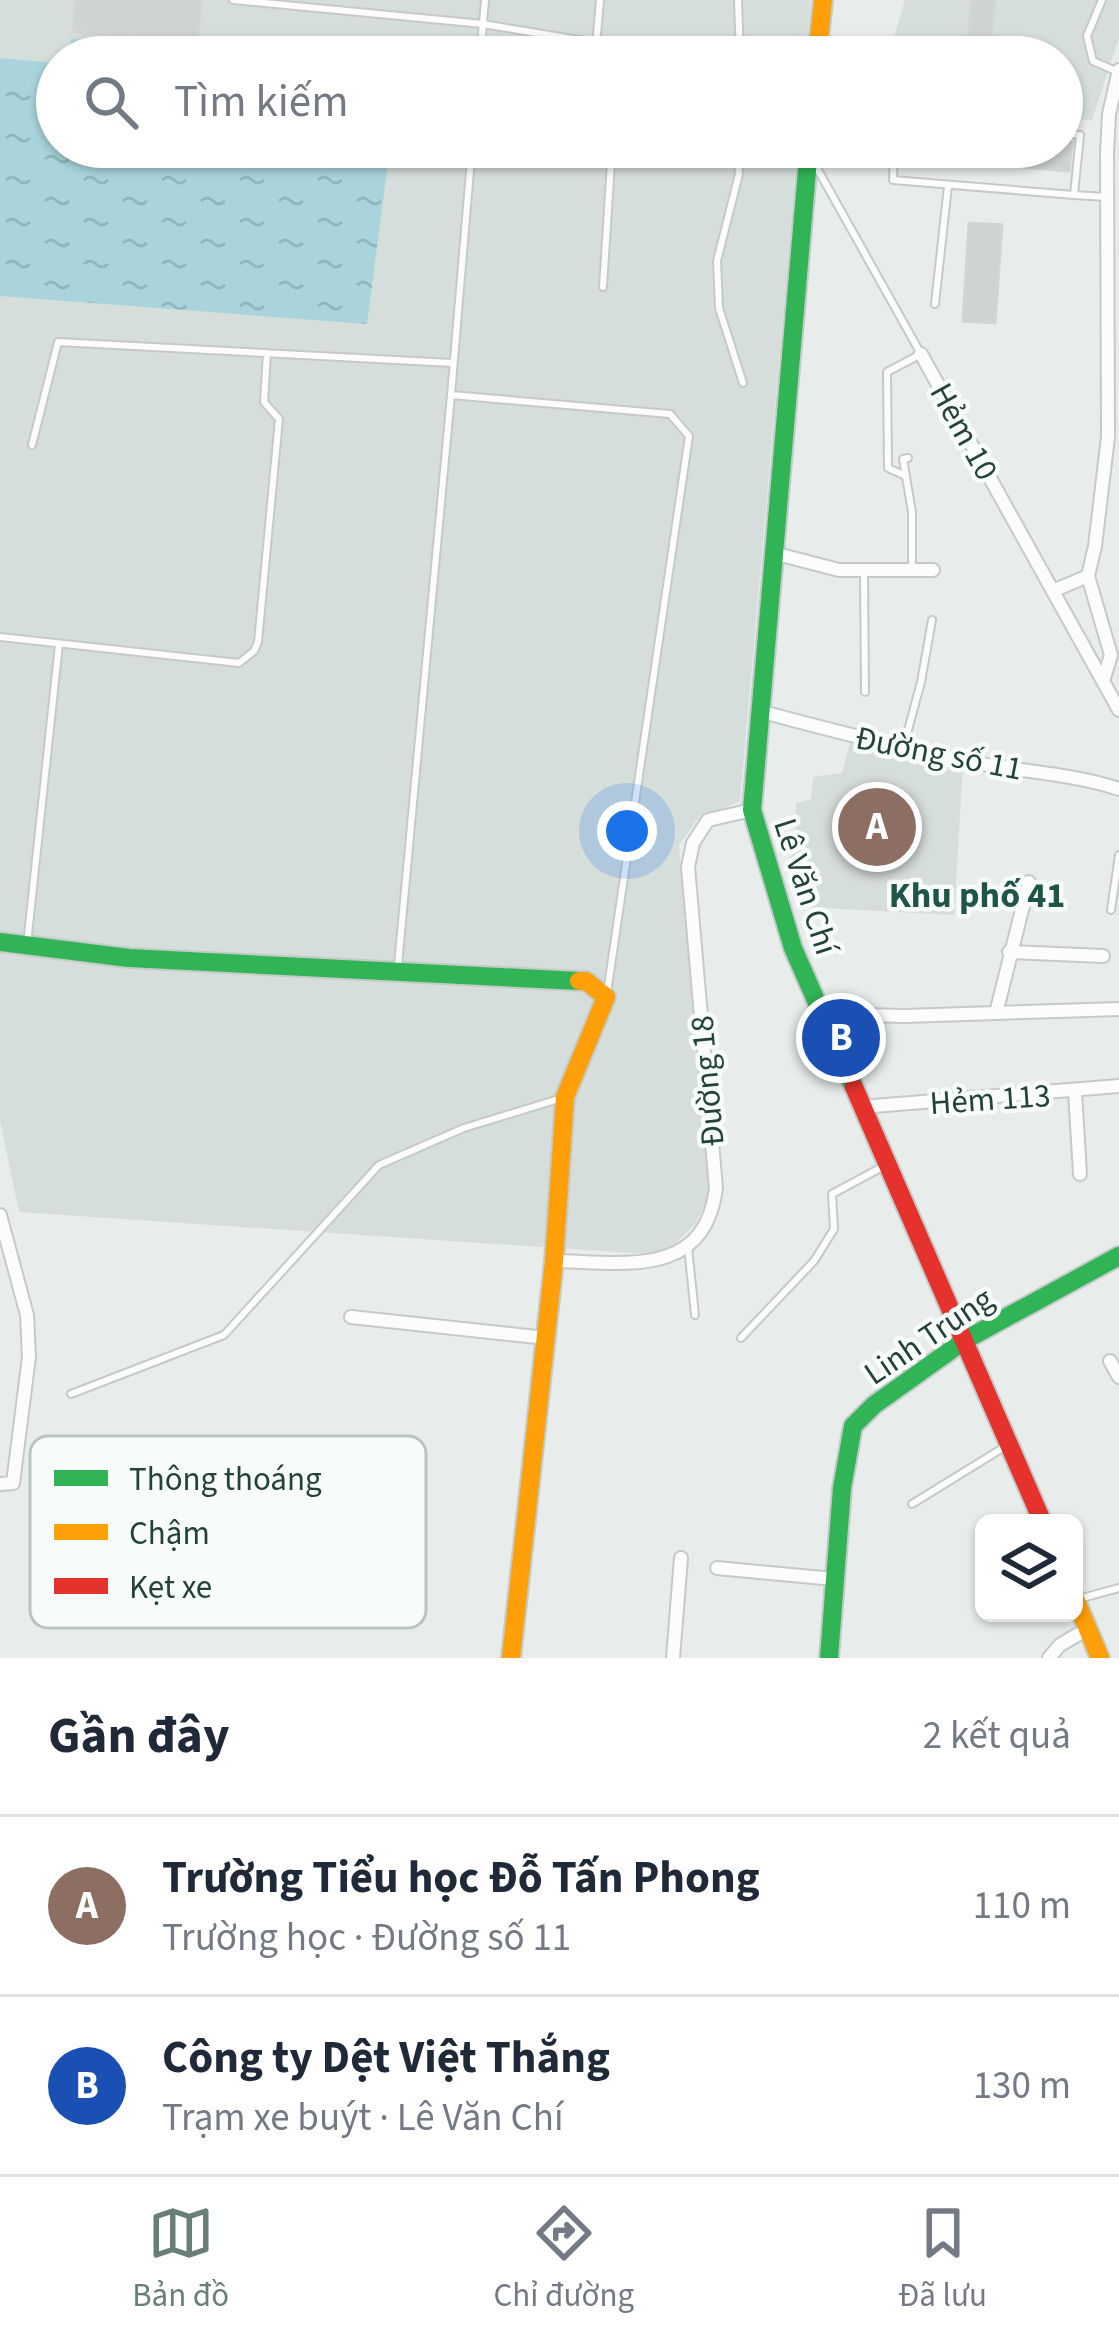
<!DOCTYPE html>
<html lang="vi">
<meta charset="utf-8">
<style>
:root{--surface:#fff;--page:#f2f2f3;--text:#1f2937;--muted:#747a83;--line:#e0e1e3;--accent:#697e78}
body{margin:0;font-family:"Source Sans 3",sans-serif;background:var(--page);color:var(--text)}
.controls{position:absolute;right:36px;bottom:36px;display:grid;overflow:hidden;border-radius:18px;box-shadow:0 3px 9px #0004}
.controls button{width:108px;height:108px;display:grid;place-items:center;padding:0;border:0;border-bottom:3px solid var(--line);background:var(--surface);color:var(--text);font:60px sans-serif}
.you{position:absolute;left:627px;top:831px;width:42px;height:42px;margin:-30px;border:9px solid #fff;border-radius:50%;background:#1a73e8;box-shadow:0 0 0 18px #1a73e833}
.badge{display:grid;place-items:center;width:78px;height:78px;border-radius:50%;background:var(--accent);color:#fff;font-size:39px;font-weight:700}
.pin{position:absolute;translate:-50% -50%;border:6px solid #fff;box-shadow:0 3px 12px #0006}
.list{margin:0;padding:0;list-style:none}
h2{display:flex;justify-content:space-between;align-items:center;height:156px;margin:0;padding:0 48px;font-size:51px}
h2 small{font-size:39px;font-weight:400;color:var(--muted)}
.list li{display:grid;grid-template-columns:78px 1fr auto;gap:36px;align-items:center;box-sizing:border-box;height:180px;padding:0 48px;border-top:3px solid var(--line)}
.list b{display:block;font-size:45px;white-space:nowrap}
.list p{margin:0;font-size:39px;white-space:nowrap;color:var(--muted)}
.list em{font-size:39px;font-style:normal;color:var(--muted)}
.icon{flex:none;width:66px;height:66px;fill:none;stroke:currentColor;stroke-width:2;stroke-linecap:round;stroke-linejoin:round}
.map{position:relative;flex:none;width:1119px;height:1658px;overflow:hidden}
.search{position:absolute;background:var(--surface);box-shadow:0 3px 9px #0004;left:36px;right:36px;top:36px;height:132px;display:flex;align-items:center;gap:30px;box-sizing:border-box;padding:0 42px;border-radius:66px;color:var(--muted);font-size:45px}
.sheet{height:516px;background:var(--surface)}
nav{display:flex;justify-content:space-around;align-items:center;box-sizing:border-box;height:168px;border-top:3px solid var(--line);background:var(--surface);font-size:33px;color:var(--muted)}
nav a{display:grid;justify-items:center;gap:6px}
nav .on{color:var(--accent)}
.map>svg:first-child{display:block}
.built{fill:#d6dedb}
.water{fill:url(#water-ripples)}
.building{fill:#cfd4d2;stroke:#d1d6d4;stroke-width:3}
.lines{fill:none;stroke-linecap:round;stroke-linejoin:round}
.lane-casing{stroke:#c5cac8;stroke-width:10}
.street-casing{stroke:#c5cac8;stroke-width:16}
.fast-casing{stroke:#c3cbc8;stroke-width:22}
.slow-casing{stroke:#c3cbc8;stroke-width:22}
.jam-casing{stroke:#c3cbc8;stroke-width:22}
.lane{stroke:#fcfcfc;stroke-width:6}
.street{stroke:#fcfcfc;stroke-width:12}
.fast{stroke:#30b455;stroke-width:18}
.slow{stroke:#ff9f0a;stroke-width:18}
.jam{stroke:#e5322d;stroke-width:18}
.labels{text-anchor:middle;stroke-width:9;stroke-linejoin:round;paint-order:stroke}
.street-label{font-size:33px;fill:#24423a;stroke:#f7fbf9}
.neighbourhood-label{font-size:36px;font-weight:bold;fill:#1f5548;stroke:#f7fbf9}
.key{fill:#f7fbf9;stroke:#b8c4c0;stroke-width:3}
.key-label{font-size:33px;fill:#24423a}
</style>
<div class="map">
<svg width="1119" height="1658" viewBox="0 0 1119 1658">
<defs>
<pattern id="water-ripples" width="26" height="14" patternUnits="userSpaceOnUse" patternTransform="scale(3)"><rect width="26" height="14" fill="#a9d4db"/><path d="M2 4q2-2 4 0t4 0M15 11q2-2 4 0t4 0" fill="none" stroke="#91b7bd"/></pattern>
</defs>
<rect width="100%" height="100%" fill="#e8edeb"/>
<path class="built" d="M0 0H811L806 57H57V147H798L740 801 696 821 679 845 713 1190 695 1224 671 1248 646 1254 19 1212 0 1121Z
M905 0H1119V38L1092 120 1062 118V57H888Z
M851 739 963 766 954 915 802 907 790 858 795 850 796 803 811 799 813 777 842 773Z"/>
<path class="water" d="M71 39 293 57H70Z
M0 58 57 63V147H390L367 324 0 296Z"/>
<path class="building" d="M76 0H201L197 43 73 32Z
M972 0H995L989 57H966Z
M1062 141 1072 142 1069 171 901 156V147H1062Z
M969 223 1002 225 995 323 963 321Z"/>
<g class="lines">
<g class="lane-casing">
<path id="lane" d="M233 0 483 24 597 43
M738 0 740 57
M1102 0 1087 36 1093 61 1118 72
M480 57 485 0
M595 57 600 0
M472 147 451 395 670 414 689 436 607 993
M638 147 736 157
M737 147 739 174 717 261 719 308 743 383
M894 147 893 180 1074 195 1080 135 1062 133
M813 161 921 354 887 372 888 468 906 476
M1074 195 1106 197
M603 287 612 147
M935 304 948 186
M32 445 58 342 452 363
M908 458 903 459 912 512V570
M864 572 865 692
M0 637 239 663 254 651 258 642 279 419 264 402 267 353
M904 745 921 682 932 620
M1111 910 1119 855
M27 944 59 644
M398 965 451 395
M688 1247 695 1315
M741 1338 814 1261 834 1229 832 1194 886 1165
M71 1394 224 1335 379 1165 464 1128 562 1098
M912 1504 1006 1446
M1082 1598 1119 1588"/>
</g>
<g class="street-casing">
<path id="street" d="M921 354 1119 710
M777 554 839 570H933
M1055 590 1088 576
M1104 678 1111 655 1088 576 1095 546 1108 437 1107 153 1109 114 1119 70
M759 711C829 730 899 748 971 762 1021 772 1070 773 1119 789
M1009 952 1103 956
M996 1013 1029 882
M819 1014 905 1016 1119 1009
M1075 1092 1080 1174
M861 1107 1119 1086
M0 1215 27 1315 29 1357 13 1483 0 1484
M554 1261C621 1262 705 1280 716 1188L688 867 693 843 708 820 752 810
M351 1317 546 1338
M1110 1361 1119 1377
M717 1568 834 1579
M673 1658 681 1558
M1049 1658 1060 1645 1087 1629"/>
</g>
<g class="fast-casing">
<path id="fast" d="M809 147 752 810 793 948 854 1087
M0 942 129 958 579 981
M829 1658 842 1488 853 1426 874 1405 965 1340 1119 1256"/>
</g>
<g class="slow-casing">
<path id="slow" d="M817 57 823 0
M1074 1596 1100 1658
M511 1658 554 1261 565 1097 606 997 586 981H579"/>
</g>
<g class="jam-casing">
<path id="jam" d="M854 1087 1043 1523"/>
</g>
<use href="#lane" class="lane"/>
<use href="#street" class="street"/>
<use href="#fast" class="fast"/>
<use href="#slow" class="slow"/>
<use href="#jam" class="jam"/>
</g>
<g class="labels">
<g class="street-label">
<text transform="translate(965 431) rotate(61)" y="12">Hẻm 10</text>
<text transform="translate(939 752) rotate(11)" y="12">Đường số 11</text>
<text transform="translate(807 886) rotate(72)" y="12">Lê Văn Chí</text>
<text transform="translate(706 1081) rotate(-95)" y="12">Đường 18</text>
<text transform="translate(990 1098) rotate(-4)" y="12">Hẻm 113</text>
<text transform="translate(928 1335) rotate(-34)" y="12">Linh Trung</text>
</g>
<g class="neighbourhood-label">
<text x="977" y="907">Khu phố 41</text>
</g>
</g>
<rect x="30" y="1436" width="396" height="192" rx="18" class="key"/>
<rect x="54" y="1470" width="54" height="16" fill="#30b455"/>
<rect x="54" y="1524" width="54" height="16" fill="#ff9f0a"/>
<rect x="54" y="1578" width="54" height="16" fill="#e5322d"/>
<g class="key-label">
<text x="129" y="1490">Thông thoáng</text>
<text x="129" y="1544">Chậm</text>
<text x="129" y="1598">Kẹt xe</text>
</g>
</svg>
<div class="controls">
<button><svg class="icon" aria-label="layers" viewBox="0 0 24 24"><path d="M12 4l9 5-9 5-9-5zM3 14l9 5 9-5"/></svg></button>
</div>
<div class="you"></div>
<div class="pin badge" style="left:877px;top:827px;background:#8d6e63">A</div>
<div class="pin badge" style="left:841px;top:1038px;background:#1a4fb4">B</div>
<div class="search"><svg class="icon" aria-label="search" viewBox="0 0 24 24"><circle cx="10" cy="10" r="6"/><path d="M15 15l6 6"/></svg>Tìm kiếm</div>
</div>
<section class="sheet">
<h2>Gần đây<small>2 kết quả</small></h2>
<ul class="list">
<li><span class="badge" style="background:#8d6e63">A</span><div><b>Trường Tiểu học Đỗ Tấn Phong</b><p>Trường học · Đường số 11</p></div><em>110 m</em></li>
<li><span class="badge" style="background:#1a4fb4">B</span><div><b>Công ty Dệt Việt Thắng</b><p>Trạm xe buýt · Lê Văn Chí</p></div><em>130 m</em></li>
</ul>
</section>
<nav>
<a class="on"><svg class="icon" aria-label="map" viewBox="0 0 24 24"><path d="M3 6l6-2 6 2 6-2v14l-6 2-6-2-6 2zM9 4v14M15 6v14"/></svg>Bản đồ</a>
<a><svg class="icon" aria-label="directions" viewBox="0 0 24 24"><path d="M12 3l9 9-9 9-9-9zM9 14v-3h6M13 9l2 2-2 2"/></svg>Chỉ đường</a>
<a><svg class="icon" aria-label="saved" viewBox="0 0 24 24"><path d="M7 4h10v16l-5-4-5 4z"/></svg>Đã lưu</a>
</nav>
